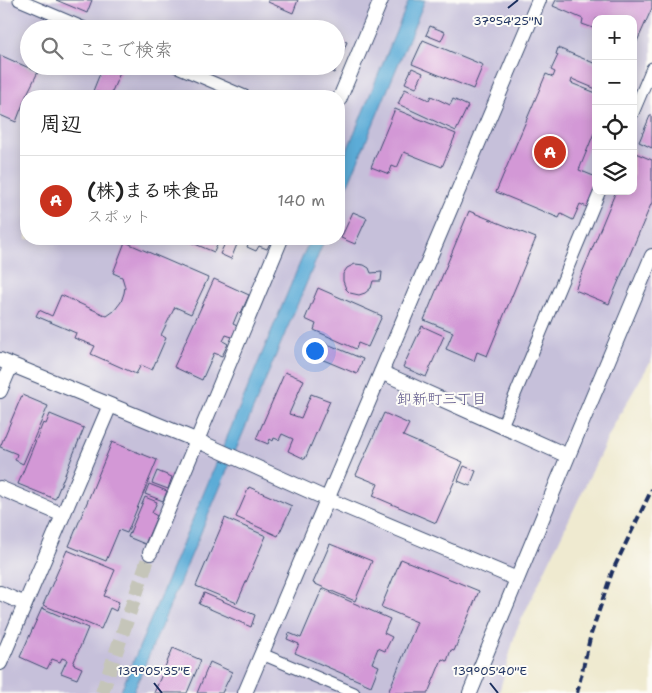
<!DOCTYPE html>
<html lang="ja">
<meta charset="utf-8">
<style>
:root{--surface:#fff;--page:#f2f2f2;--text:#222;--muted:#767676;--line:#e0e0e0;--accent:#c8321e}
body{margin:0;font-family:"Shantell Sans","Klee One",sans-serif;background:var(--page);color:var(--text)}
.controls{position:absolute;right:15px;top:15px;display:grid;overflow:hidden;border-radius:10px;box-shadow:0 2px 12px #0003}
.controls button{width:45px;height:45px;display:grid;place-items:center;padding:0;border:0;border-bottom:1px solid var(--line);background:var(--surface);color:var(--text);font:25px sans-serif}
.you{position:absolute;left:314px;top:350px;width:18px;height:18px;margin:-12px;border:4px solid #fff;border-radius:50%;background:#1a73e8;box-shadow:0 0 0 8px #1a73e833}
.badge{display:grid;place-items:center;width:32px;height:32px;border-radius:50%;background:var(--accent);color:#fff;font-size:16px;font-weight:700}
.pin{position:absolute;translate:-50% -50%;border:2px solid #fff;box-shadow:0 1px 5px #0006}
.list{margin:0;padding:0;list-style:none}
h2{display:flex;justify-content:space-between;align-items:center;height:65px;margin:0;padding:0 20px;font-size:21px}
h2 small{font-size:16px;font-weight:400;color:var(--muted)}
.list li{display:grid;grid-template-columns:32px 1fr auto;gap:15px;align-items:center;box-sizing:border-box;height:90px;padding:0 20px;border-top:1px solid var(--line)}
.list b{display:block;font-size:19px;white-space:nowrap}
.list p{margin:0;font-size:16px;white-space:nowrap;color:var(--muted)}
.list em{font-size:16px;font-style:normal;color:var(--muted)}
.icon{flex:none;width:28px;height:28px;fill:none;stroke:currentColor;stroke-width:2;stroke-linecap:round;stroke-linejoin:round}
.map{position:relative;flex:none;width:652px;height:693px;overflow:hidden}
.search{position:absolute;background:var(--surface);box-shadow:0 2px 12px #0003;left:20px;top:20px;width:325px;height:55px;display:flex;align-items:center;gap:12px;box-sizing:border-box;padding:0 18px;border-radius:28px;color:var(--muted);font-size:19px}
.panel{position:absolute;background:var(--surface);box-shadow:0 2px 12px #0003;left:20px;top:90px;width:325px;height:155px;border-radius:20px}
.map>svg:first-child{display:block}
.industrial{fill:#c6c0da;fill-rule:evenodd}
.water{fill:#5cacd7;stroke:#3c6e9a}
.building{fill:#d398d6}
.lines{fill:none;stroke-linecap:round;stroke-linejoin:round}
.tertiary-tunnel{stroke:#c5c5b9;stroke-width:14;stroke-dasharray:14 7;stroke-linecap:butt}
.minor-casing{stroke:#3b4b6f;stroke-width:13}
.tertiary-casing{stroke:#3b4b6f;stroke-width:16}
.minor{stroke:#fff;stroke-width:11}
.tertiary{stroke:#fff;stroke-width:14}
.rail{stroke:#1b2f5e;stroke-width:4;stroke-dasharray:8 4;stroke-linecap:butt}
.ticks{fill:none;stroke:#1b2f5e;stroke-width:2}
.labels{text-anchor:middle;stroke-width:4;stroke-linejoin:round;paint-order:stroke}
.neighbourhood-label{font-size:15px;fill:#5b5488;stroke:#fdfcf7}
.ticks-label{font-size:12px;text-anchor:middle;fill:#1b2f5e;stroke:#fdfcf7;stroke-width:4;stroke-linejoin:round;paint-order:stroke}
</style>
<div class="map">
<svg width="652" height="693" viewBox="0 0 652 693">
<rect width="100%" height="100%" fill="#fdfcf7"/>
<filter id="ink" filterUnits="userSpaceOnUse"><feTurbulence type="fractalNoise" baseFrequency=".02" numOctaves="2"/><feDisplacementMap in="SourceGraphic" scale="10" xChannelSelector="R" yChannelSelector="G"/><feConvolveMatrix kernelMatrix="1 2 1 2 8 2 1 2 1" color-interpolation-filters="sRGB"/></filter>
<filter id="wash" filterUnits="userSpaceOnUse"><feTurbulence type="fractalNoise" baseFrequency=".0096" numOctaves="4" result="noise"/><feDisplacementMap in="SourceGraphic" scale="20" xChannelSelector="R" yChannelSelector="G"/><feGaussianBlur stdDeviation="1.12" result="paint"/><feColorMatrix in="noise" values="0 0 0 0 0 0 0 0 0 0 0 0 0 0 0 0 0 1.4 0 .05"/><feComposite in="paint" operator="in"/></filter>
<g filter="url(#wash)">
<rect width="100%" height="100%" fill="#efead0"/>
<path class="industrial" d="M0 0H652V359L614 425 516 631 499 693H0ZM596 19H633V191H596ZM29 29H336V66H29ZM26 96H339V239H26Z"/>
<path class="water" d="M409 0H425L339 206V170Z
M310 239H325L133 693H120Z"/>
<g id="blocks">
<path class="building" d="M56 0H92L87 13Z
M268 0H298L293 13 268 2Z
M556 0H652V8L635 46 633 45V19H596V29L582 24 583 19 553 6Z
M430 26 445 32 441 41 426 35Z
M336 37 347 42 334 73 317 66H336Z
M423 40 483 65 473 89 412 64Z
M558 48 596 64V89L572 79 571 83 596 93V134L594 133 579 170 596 177V185L587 207 580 204 573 220 561 214 559 218 496 192 546 74 553 77 555 72 551 70 558 55 556 54Z
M0 55 38 72 26 96 16 122 0 115Z
M103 66H123L110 96 93 91Z
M412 68 423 73 416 88 405 83Z
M405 89 429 100 431 96 450 105 453 99 468 106 456 131 398 104Z
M395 109 456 134 442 167 404 152 397 168 392 166 389 174 371 167Z
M650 116H652V148L639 142Z
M633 152 652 160V202L609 304 575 290 616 191H633Z
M469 211 536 238 487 356 477 352 474 361 446 349 453 332 424 320Z
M353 212 367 218 355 244 341 238Z
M183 239H220L214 252Z
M227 239 238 242 231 259 220 254Z
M250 239H272L267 249 259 246 256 251 247 247Z
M125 242 208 278 191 314 175 307 161 335 166 338 152 370 141 365 136 374 91 354 95 346 74 338 76 333 36 316 39 310 52 316 61 295 107 316 114 311 121 302 124 293 125 287 122 277 113 273Z
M355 264 364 265 369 268 371 273 382 272 381 281H373L371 288 365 293 359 295 350 293 346 289 343 281V274L347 268Z
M214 279 249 295 241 313 238 312 233 324 237 326 232 337 226 335 223 341 228 344 222 356 214 353 202 380 174 367Z
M318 288 382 316 368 347 358 343 356 349 314 330 316 324 305 319Z
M422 326 444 336 426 377 403 367Z
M320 341 363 359 357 374 314 356Z
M285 372 304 380 289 414 301 418 311 394 330 401 305 459 288 451 293 439 282 434 279 440 274 438 273 441 270 439 268 444 256 439Z
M22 395 48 406 23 464 15 460 17 454 0 447Z
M384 413 409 424 403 436 463 462 436 523 373 496 378 484 356 475Z
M50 414 84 428 55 499 18 484 43 423 46 424Z
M112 442 157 460 127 533 119 530 106 561 69 546Z
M464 466 476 471 470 486 458 481Z
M157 471 172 477 168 489 152 483Z
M149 484 167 491 163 501 145 494Z
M249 487 292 506 278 536 236 517Z
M145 497 157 502 152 513 157 516 145 544 128 537Z
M225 518 266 536 237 603 196 586Z
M330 544 372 561 355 601 313 583Z
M67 550 115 570 104 596 119 602 116 611 110 608 101 629 43 605Z
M401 559 479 591 454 651 451 650 447 661 442 659 428 693H388L417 622 381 607Z
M322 589 390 619 384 633 392 637 385 651 378 648 372 663 379 666 371 686 295 653 299 644 287 639 289 633 301 638Z
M204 593 255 615 251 627 199 604Z
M42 608 88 628 73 664 82 668 77 679 61 673 67 660 62 658 60 662 52 659 47 669 20 657Z
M173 648 201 660 187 693H154Z
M210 662 232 672 222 693H197Z"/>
</g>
</g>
<g filter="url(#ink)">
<use href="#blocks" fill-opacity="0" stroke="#3b4b6f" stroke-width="1"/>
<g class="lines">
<path class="tertiary-tunnel" d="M102 693 150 553"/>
<g class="minor-casing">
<path id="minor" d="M19 0 87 29
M175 66 245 96
M633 113 652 68
M502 426 600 191
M262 654 354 693"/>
</g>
<g class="tertiary-casing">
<path id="tertiary" d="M339 100 381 0
M0 360 198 441 327 499 517 579
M381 372 568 456
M0 391 11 365
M0 488 63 515
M150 553 281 239
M0 593 25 604
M0 663 110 405
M245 693 539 0
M470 693 568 456 652 256"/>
</g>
<use href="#minor" class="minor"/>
<use href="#tertiary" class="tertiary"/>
<path class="rail" d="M577 693 591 634 612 572 652 489"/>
</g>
</g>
<path class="ticks" d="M508 8 518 0M154 683 162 693M490 683 498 693"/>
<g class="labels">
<g class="neighbourhood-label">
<text x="442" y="404">卸新町三丁目</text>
</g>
</g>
<g class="ticks-label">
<text x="508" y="25">37°54'25"N</text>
<text x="154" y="675">139°05'35"E</text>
<text x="490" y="675">139°05'40"E</text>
</g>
</svg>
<div class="controls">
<button>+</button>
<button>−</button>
<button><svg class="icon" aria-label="locate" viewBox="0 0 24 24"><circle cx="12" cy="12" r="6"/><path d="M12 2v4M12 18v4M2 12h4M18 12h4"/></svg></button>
<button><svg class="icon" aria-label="layers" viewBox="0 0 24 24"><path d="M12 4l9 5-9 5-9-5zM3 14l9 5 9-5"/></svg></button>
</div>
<div class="you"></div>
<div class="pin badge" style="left:550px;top:152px">A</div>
<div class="search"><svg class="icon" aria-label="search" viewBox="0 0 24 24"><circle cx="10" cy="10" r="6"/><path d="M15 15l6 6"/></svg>ここで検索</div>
<section class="panel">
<h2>周辺<small></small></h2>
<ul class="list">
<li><span class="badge">A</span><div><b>(株)まる味食品</b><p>スポット</p></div><em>140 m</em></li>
</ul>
</section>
</div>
